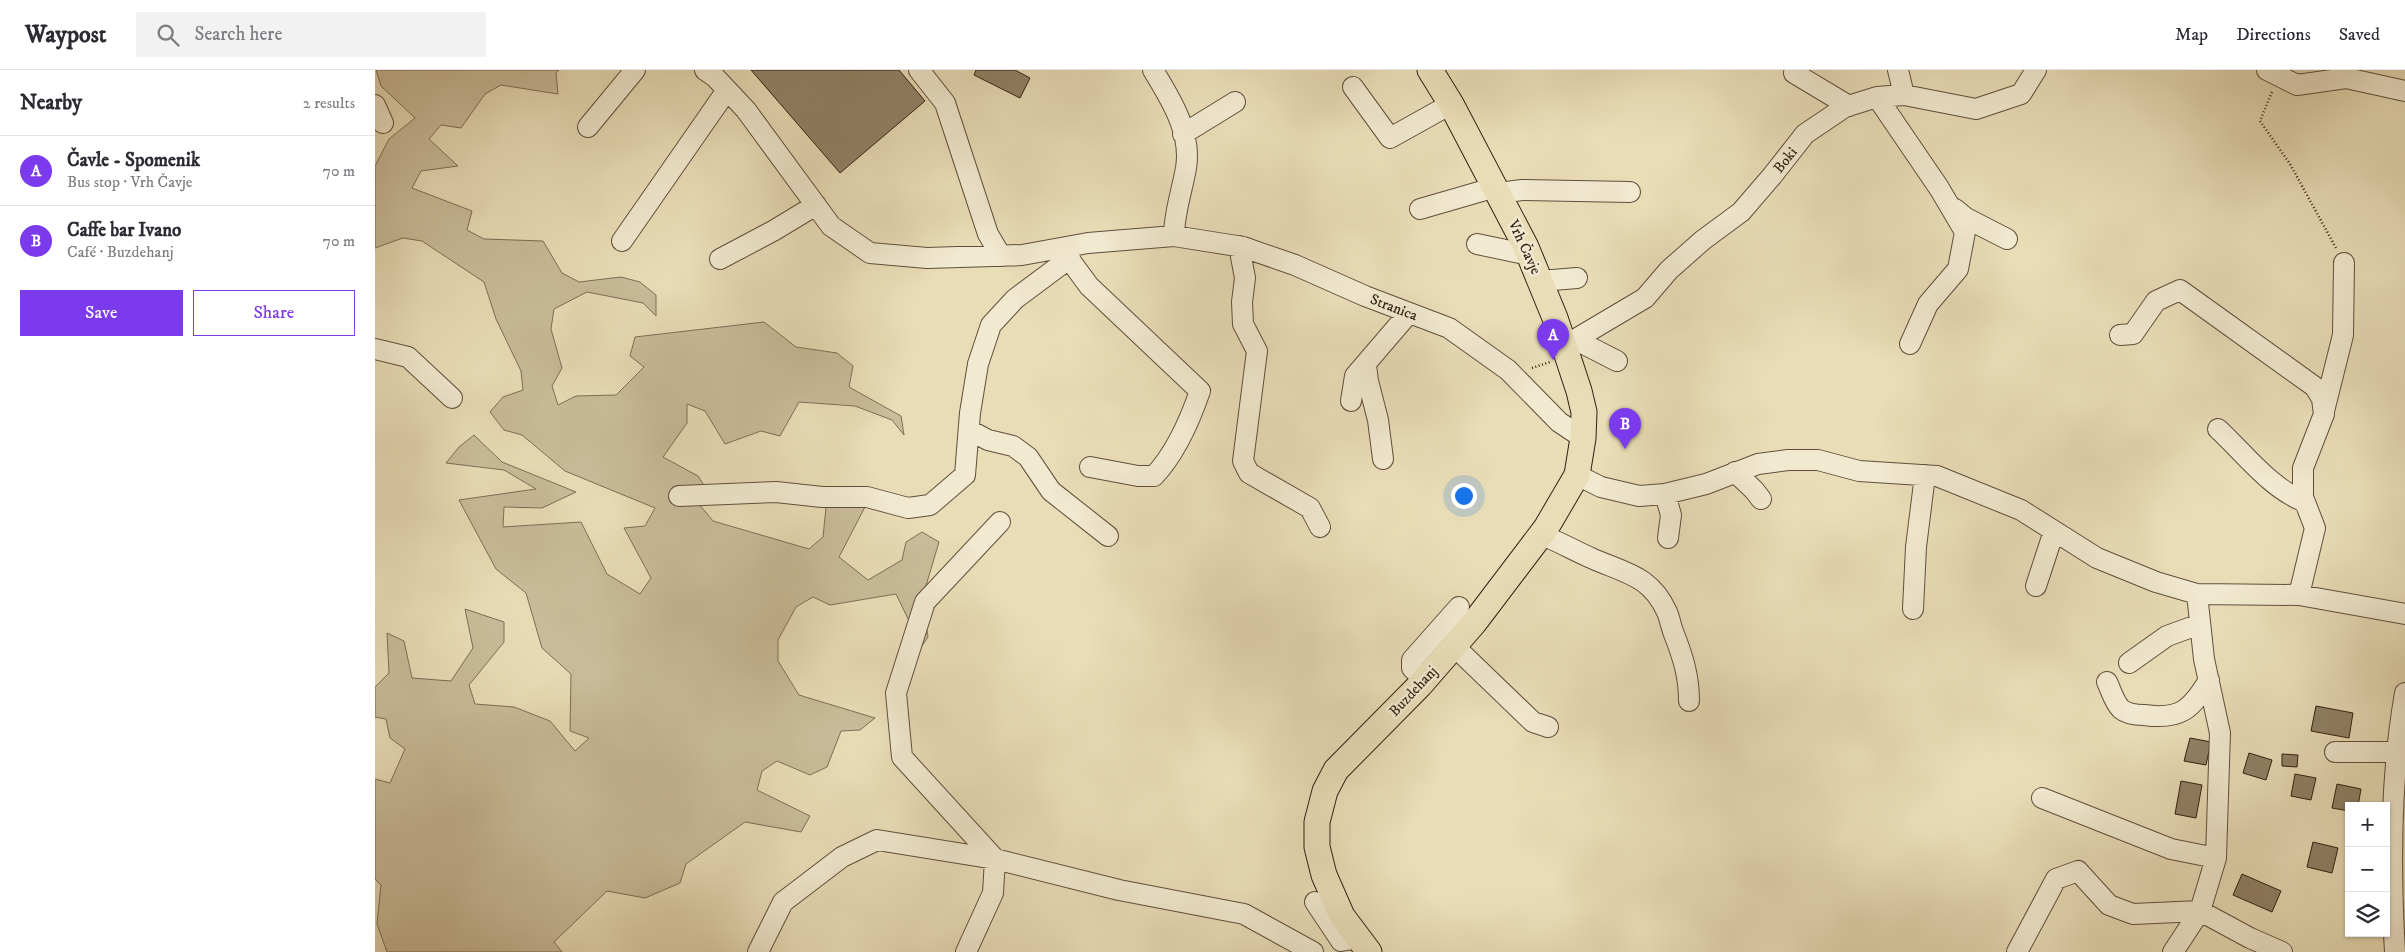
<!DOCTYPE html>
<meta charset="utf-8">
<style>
:root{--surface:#fff;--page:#f2f2f3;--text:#2b2b33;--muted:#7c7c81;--line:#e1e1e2;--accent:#7c3aed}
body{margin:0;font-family:"IM FELL DW Pica",serif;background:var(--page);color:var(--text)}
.controls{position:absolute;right:15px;bottom:15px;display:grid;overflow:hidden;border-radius:0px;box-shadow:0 1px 4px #0004}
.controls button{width:45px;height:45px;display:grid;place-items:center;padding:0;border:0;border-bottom:1px solid var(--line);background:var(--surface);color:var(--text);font:25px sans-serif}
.you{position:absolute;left:1088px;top:425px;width:18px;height:18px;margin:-12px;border:4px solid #fff;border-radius:50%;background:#1a73e8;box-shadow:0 0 0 8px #1a73e833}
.badge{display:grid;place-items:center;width:32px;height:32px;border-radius:50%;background:var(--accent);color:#fff;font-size:16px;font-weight:700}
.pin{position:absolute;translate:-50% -41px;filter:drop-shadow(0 1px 2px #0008)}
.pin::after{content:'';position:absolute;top:26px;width:18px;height:15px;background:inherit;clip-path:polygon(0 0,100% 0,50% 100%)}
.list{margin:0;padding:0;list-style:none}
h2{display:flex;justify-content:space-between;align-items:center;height:65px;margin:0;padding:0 20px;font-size:21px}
h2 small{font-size:16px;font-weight:400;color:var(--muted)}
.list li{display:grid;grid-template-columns:32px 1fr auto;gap:15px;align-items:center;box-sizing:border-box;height:70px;padding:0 20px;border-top:1px solid var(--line)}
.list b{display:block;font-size:19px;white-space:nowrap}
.list p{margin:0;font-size:16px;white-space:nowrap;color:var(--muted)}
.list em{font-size:16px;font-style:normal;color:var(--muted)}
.actions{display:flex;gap:10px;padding:15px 20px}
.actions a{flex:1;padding:11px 0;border:1px solid var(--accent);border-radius:0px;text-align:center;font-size:18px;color:var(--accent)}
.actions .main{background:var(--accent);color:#fff}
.icon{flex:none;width:28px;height:28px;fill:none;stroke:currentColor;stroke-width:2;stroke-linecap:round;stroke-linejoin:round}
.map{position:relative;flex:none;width:2030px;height:882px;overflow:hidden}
header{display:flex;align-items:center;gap:30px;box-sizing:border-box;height:70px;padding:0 25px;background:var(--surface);border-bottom:1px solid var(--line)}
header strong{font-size:24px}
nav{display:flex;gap:28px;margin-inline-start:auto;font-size:18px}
.search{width:350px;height:45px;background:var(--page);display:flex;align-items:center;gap:12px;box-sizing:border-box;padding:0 18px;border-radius:0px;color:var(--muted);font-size:19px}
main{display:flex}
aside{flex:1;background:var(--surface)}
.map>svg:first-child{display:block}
.green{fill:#cabd9b;stroke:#7e6e57}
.building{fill:#918268;stroke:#322013}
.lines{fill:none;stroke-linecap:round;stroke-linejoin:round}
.minor-casing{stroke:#604f3c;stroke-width:22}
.major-casing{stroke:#322013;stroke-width:27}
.path{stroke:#322013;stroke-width:2.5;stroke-dasharray:1 2.5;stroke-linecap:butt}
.minor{stroke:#f1e9d0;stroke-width:20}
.major{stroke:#e9ddb7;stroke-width:25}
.labels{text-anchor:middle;stroke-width:5;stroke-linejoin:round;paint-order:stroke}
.street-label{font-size:15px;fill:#322013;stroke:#f1e9d0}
</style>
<header>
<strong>Waypost</strong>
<div class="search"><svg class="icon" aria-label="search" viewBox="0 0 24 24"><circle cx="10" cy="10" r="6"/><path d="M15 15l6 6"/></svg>Search here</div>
<nav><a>Map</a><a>Directions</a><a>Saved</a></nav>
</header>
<main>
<aside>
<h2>Nearby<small>2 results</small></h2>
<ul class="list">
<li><span class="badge">A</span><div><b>Čavle - Spomenik</b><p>Bus stop · Vrh Čavje</p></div><em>70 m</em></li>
<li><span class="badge">B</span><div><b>Caffe bar Ivano</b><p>Café · Buzdehanj</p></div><em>70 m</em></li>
</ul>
<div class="actions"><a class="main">Save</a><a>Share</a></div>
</aside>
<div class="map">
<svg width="2030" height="882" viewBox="0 0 2030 882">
<rect width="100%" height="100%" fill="#e9ddb7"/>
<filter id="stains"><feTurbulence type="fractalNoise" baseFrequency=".004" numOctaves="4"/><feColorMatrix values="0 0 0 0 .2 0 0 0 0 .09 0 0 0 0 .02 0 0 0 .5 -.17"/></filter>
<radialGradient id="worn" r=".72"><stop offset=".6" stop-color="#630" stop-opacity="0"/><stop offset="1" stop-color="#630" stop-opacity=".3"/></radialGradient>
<path class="green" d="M1 0H184L181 3 183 24 126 15 110 24 86 58 66 55 54 69 83 96 46 101 37 118 97 141 92 160 109 169 168 171 187 203 204 212 246 207 265 212 281 225V246L268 233 212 222 179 239 176 259 187 298 177 316 183 335 201 326 241 325 269 297 255 286 260 267 389 252 421 277 462 283 478 296 474 317 526 346 529 365 517 350 480 336 424 332 405 366 386 361 350 374 330 341 312 334V353L288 387 323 406 334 423 314 422 338 451 434 479 448 467 452 428 491 435 464 487 493 510 527 490 531 472 547 462 564 472 547 529 553 567 532 597 538 559 521 524 455 535 438 527 421 537 403 570V591L424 625 500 648 485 660 466 661 452 697 435 705 402 691 387 701 382 720 435 746 426 762 370 752 311 794 305 813 270 828 232 821 179 872 187 882H12L2 854 6 815 0 809V709L15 713 30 679 15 668 11 649 0 647V617L14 603 12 563 29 571 37 608 76 611 98 578 90 539 129 552V572L94 615 100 634 139 637 175 651 200 681 214 668 195 661 196 604 167 578 151 523 121 499 84 430 161 419 129 400 71 393 84 377 99 365 127 392 201 422 167 438 129 437 128 457 206 452 232 504 265 524 276 508 249 458 270 456 280 438 190 401 147 365 129 360 115 342 128 327 148 320 146 301 121 249 109 212 47 171 28 168 0 178V96L14 69 40 48 6 16Z"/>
<path class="building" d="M376 0H524L550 31 465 103Z
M601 0H640L655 8 645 28 599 5Z
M1941 636 1978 643 1974 668 1936 661Z
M1815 668 1836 672 1831 695 1809 691Z
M1874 683 1897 690 1891 710 1868 703Z
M1907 684 1923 685 1922 697 1907 696Z
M1920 704 1941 708 1936 730 1916 726Z
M1806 711 1827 715 1821 748 1800 744Z
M1962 714 1986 719 1983 736H1974V741L1957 738Z
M1938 772 1963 778 1957 803 1932 797Z
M1867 804 1906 821 1897 842 1858 825Z"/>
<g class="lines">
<g class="minor-casing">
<path id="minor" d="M330 0 340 7 371 40 456 156 495 183 552 188 647 185 713 173 799 166 868 177 920 195 990 226 1074 258 1133 300 1184 352 1208 368
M544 0 570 33 613 164 626 186
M778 0C795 28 817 62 811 98 807 121 799 143 799 166
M1523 0 1529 25
M1892 0 1922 15 1971 8 2030 21
M1419 3 1474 36
M978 17 1015 68 1076 34
M1502 27 1564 118 1590 162 1583 199 1553 234 1535 274
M0 35 8 53
M213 57 260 0
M808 64 860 32
M1124 123 1147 120 1255 122
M1045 139 1121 117
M1580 139 1591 148 1632 169
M247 171 352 20
M1102 174 1155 185
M864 176 870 208 867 232 868 254 882 281 868 391 874 403 935 438 945 457
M686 178 714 216 825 321C815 350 800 384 779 406H763L715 397
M345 189 398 161 441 135
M1165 211 1202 208
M1745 265 1758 264 1781 231 1805 220 1940 317 1947 329 1949 344 1928 398V427L1940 458 1924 525
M1201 270 1242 291
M1189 276 1270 228 1294 200 1328 170 1366 142 1397 106 1430 64 1470 37 1502 27 1529 25 1601 39 1646 24 1661 0
M0 279 33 287 77 328
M991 295 993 311 1003 350 1008 389
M976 331 980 306 1034 243
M1949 341 1968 265 1969 193
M1843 359C1870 384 1895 418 1930 432
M594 360 613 370 638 376 653 387 676 421 733 466
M1360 402 1379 420 1386 429
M1202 405 1226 417 1264 426 1290 424 1331 414 1383 394 1413 390H1443L1484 401 1562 406 1646 440 1722 488 1781 512 1822 524 1829 589 1845 663 1841 788 1825 841 1875 868 1907 882
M1290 424 1296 445 1293 468
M304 426 401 422 447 427H492L533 438 555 435 590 405 595 343 603 294 616 255 640 229 695 188
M1166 465C1183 471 1198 480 1214 487 1248 503 1275 504 1292 542 1295 549 1296 557 1299 564 1308 587 1314 606 1314 631
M1661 516 1679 461
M1822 524 1924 525 2030 544
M1538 539 1541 477 1550 405
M1079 576 1158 652 1173 657
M1754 593 1792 566 1825 554
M1049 610 1037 598V590L1084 537
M1732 612C1736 620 1739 632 1746 639 1752 644 1762 645 1769 645 1805 650 1816 640 1834 610
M1960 682H2023
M1667 728 1796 779 1841 788
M940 832 966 871 984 868
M383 882 408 832 467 787 502 770 620 789 744 820 869 844 938 882
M591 882 618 823 620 789 527 687 521 623 550 532 625 452
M1642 882 1681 809 1703 801 1734 835 1758 844 1825 841
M1798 882 1825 841
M2020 882C2015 800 2016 704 2030 623"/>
</g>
<g class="major-casing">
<path id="major" d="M994 882 967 846 949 805 942 777V752L950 721 961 700 1045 615 1099 553 1171 458 1202 405 1208 368 1209 342 1204 321 1180 248 1151 177 1076 34 1055 0"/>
</g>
<path class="path" d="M1897 22 1885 51 1915 94 1961 178
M1157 298 1175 292"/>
<use href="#minor" class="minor"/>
<use href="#major" class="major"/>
</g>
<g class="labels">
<g class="street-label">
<text transform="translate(1410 90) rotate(-52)" y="5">Boki</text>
<text transform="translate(1150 177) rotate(65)" y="5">Vrh Čavje</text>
<text transform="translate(1019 237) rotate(21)" y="5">Stranica</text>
<text transform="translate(1038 621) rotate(-47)" y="5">Buzdehanj</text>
</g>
</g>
<rect width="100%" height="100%" filter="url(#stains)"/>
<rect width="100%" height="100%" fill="url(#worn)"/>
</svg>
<div class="controls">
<button>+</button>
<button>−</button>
<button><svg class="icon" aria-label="layers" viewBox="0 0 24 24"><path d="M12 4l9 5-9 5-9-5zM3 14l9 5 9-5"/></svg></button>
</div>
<div class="you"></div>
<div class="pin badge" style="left:1178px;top:290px">A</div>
<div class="pin badge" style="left:1250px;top:379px">B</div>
</div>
</main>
